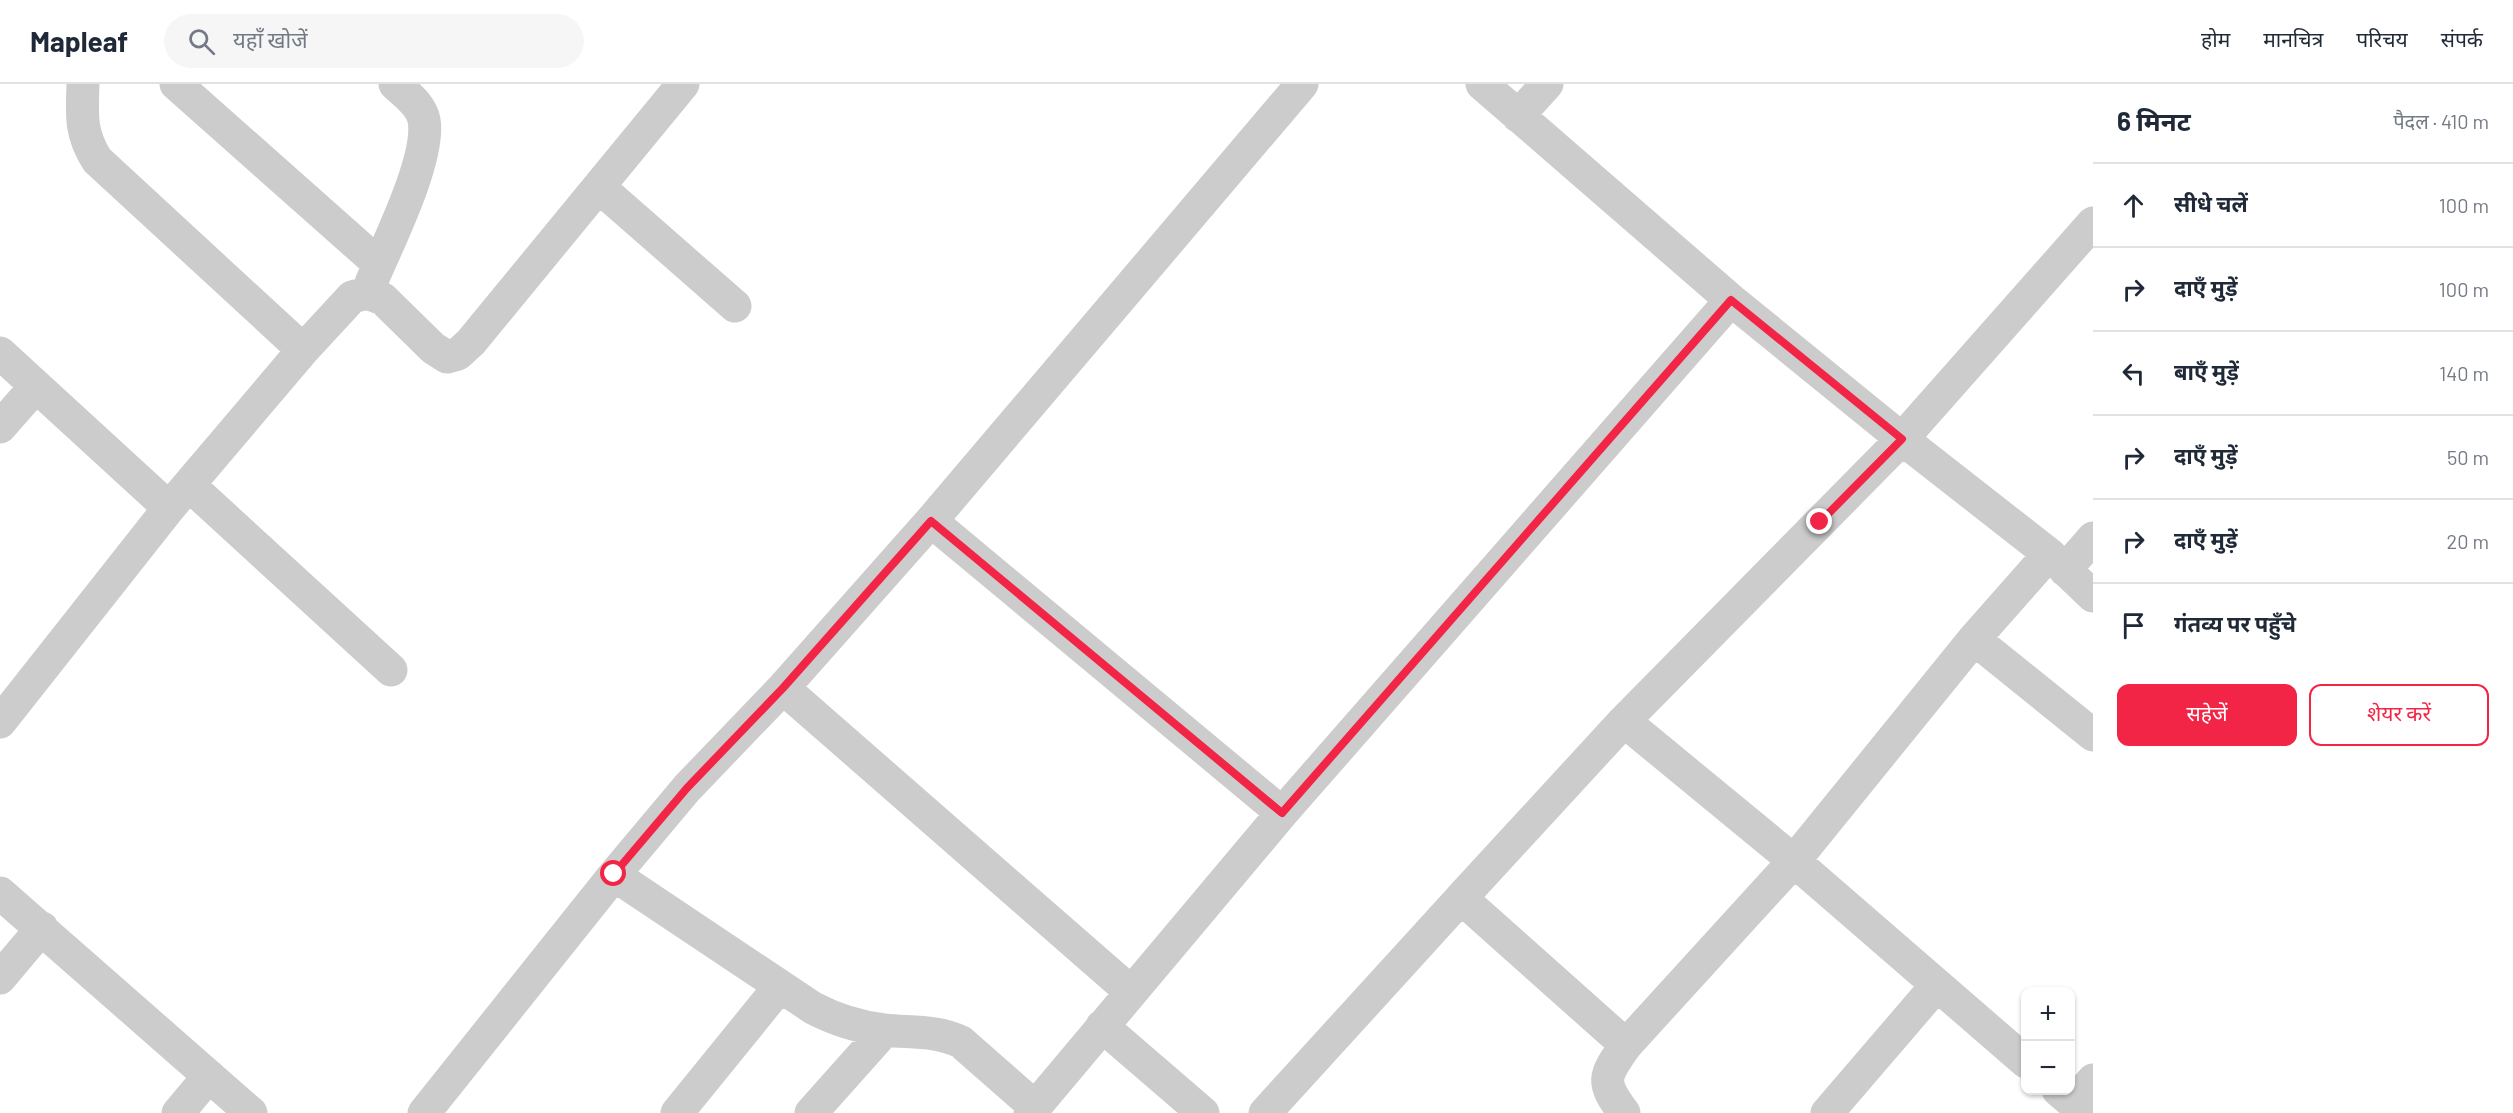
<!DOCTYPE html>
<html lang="hi">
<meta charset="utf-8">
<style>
:root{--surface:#fff;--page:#f6f6f7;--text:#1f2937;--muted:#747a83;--line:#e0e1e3;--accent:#f22547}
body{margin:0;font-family:Barlow,"Noto Sans Devanagari",sans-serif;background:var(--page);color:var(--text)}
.controls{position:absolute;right:18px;bottom:18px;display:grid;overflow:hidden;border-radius:12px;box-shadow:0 2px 4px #0004}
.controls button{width:54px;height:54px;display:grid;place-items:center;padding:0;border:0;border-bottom:2px solid var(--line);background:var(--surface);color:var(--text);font:30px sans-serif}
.stop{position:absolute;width:18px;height:18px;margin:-14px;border:4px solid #f22547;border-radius:50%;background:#fff}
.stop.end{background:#f22547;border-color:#fff;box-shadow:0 2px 6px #0008}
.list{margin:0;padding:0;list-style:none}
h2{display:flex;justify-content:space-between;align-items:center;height:78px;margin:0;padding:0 24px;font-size:26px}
h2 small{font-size:20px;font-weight:400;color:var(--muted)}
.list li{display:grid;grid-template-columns:39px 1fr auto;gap:18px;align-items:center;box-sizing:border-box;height:84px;padding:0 24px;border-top:2px solid var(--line)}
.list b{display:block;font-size:22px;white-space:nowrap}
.list em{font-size:20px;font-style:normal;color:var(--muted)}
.actions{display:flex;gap:12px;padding:18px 24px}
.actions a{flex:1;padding:14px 0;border:2px solid var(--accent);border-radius:12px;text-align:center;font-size:21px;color:var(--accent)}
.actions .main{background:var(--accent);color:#fff}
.icon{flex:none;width:33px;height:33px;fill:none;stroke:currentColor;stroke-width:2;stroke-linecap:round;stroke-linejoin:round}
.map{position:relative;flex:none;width:2093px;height:1029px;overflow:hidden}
header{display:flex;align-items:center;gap:36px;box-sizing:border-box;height:84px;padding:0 30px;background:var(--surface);border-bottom:2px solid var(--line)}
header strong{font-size:28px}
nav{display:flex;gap:33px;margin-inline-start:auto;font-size:21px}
.search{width:420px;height:54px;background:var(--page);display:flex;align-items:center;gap:15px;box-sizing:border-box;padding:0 21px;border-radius:33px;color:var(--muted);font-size:22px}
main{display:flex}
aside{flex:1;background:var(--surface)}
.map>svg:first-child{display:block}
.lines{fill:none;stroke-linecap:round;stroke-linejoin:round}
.minor{stroke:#ccc;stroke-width:33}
.route{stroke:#f22547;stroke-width:8}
</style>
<header>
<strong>Mapleaf</strong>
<div class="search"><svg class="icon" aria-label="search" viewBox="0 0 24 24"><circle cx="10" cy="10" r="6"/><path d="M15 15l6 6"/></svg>यहाँ खोजें</div>
<nav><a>होम</a><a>मानचित्र</a><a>परिचय</a><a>संपर्क</a></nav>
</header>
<main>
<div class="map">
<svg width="2093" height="1029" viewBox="0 0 2093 1029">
<rect width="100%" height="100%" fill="#fff"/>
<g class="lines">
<path class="minor" d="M83 0C82 31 80 49 97 76L303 266
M176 0 379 180
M1482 0 1731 216 1902 355 2093 139
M1518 32 1547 0
M599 103 735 222
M371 199C387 161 431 74 424 36 421 21 406 10 395 0
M0 269 169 424
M0 343 36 302
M189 401 391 586
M931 437 1282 729
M2065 486 2093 454
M1974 555 2093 651
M783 604 1131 908
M1624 637 1794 777 2026 978
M0 638 169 424 303 266 352 213 367 209 383 215 433 264 447 273 458 270 471 258 683 0
M614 791 813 924C836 936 858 943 884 946 910 949 936 946 961 958L1035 1023
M0 809 251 1029
M1461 814 1624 637 1902 355 2049 470 2093 512
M0 894 42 844
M1102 942 1203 1029
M2058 1006 2085 1029
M2073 1019 2093 996
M178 1029 209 992
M424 1029 614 791 687 704 783 604 931 437 1302 0
M677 1029 780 902
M811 1029 885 946
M1030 1029 1282 729 1731 216
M1265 1029 1461 814 1626 961
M1624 1029C1600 997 1604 992 1626 961L1794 777 1974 555 2049 470
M1827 1029 1936 902"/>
</g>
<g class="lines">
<path class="route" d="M614 790 687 704 783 604 931 437 1282 729 1731 216 1902 355 1820 438"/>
</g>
</svg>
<div class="controls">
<button>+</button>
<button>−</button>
</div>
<div class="stop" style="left:614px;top:790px"></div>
<div class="stop end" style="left:1820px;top:438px"></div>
</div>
<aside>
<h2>6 मिनट<small>पैदल · 410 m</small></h2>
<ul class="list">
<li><svg class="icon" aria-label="ahead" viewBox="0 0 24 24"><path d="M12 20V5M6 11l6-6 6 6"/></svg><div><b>सीधे चलें</b></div><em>100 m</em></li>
<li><svg class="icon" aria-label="right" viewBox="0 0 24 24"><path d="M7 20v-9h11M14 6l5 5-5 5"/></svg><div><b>दाएँ मुड़ें</b></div><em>100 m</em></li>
<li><svg class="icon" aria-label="left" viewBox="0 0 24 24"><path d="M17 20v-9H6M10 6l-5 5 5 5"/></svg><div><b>बाएँ मुड़ें</b></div><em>140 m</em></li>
<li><svg class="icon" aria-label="right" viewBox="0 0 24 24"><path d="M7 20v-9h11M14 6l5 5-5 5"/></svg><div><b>दाएँ मुड़ें</b></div><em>50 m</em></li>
<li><svg class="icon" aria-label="right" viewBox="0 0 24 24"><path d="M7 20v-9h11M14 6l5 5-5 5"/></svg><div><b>दाएँ मुड़ें</b></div><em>20 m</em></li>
<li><svg class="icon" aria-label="arrive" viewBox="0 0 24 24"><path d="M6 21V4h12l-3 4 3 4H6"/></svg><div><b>गंतव्य पर पहुँचे</b></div></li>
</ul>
<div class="actions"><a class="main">सहेजें</a><a>शेयर करें</a></div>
</aside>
</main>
